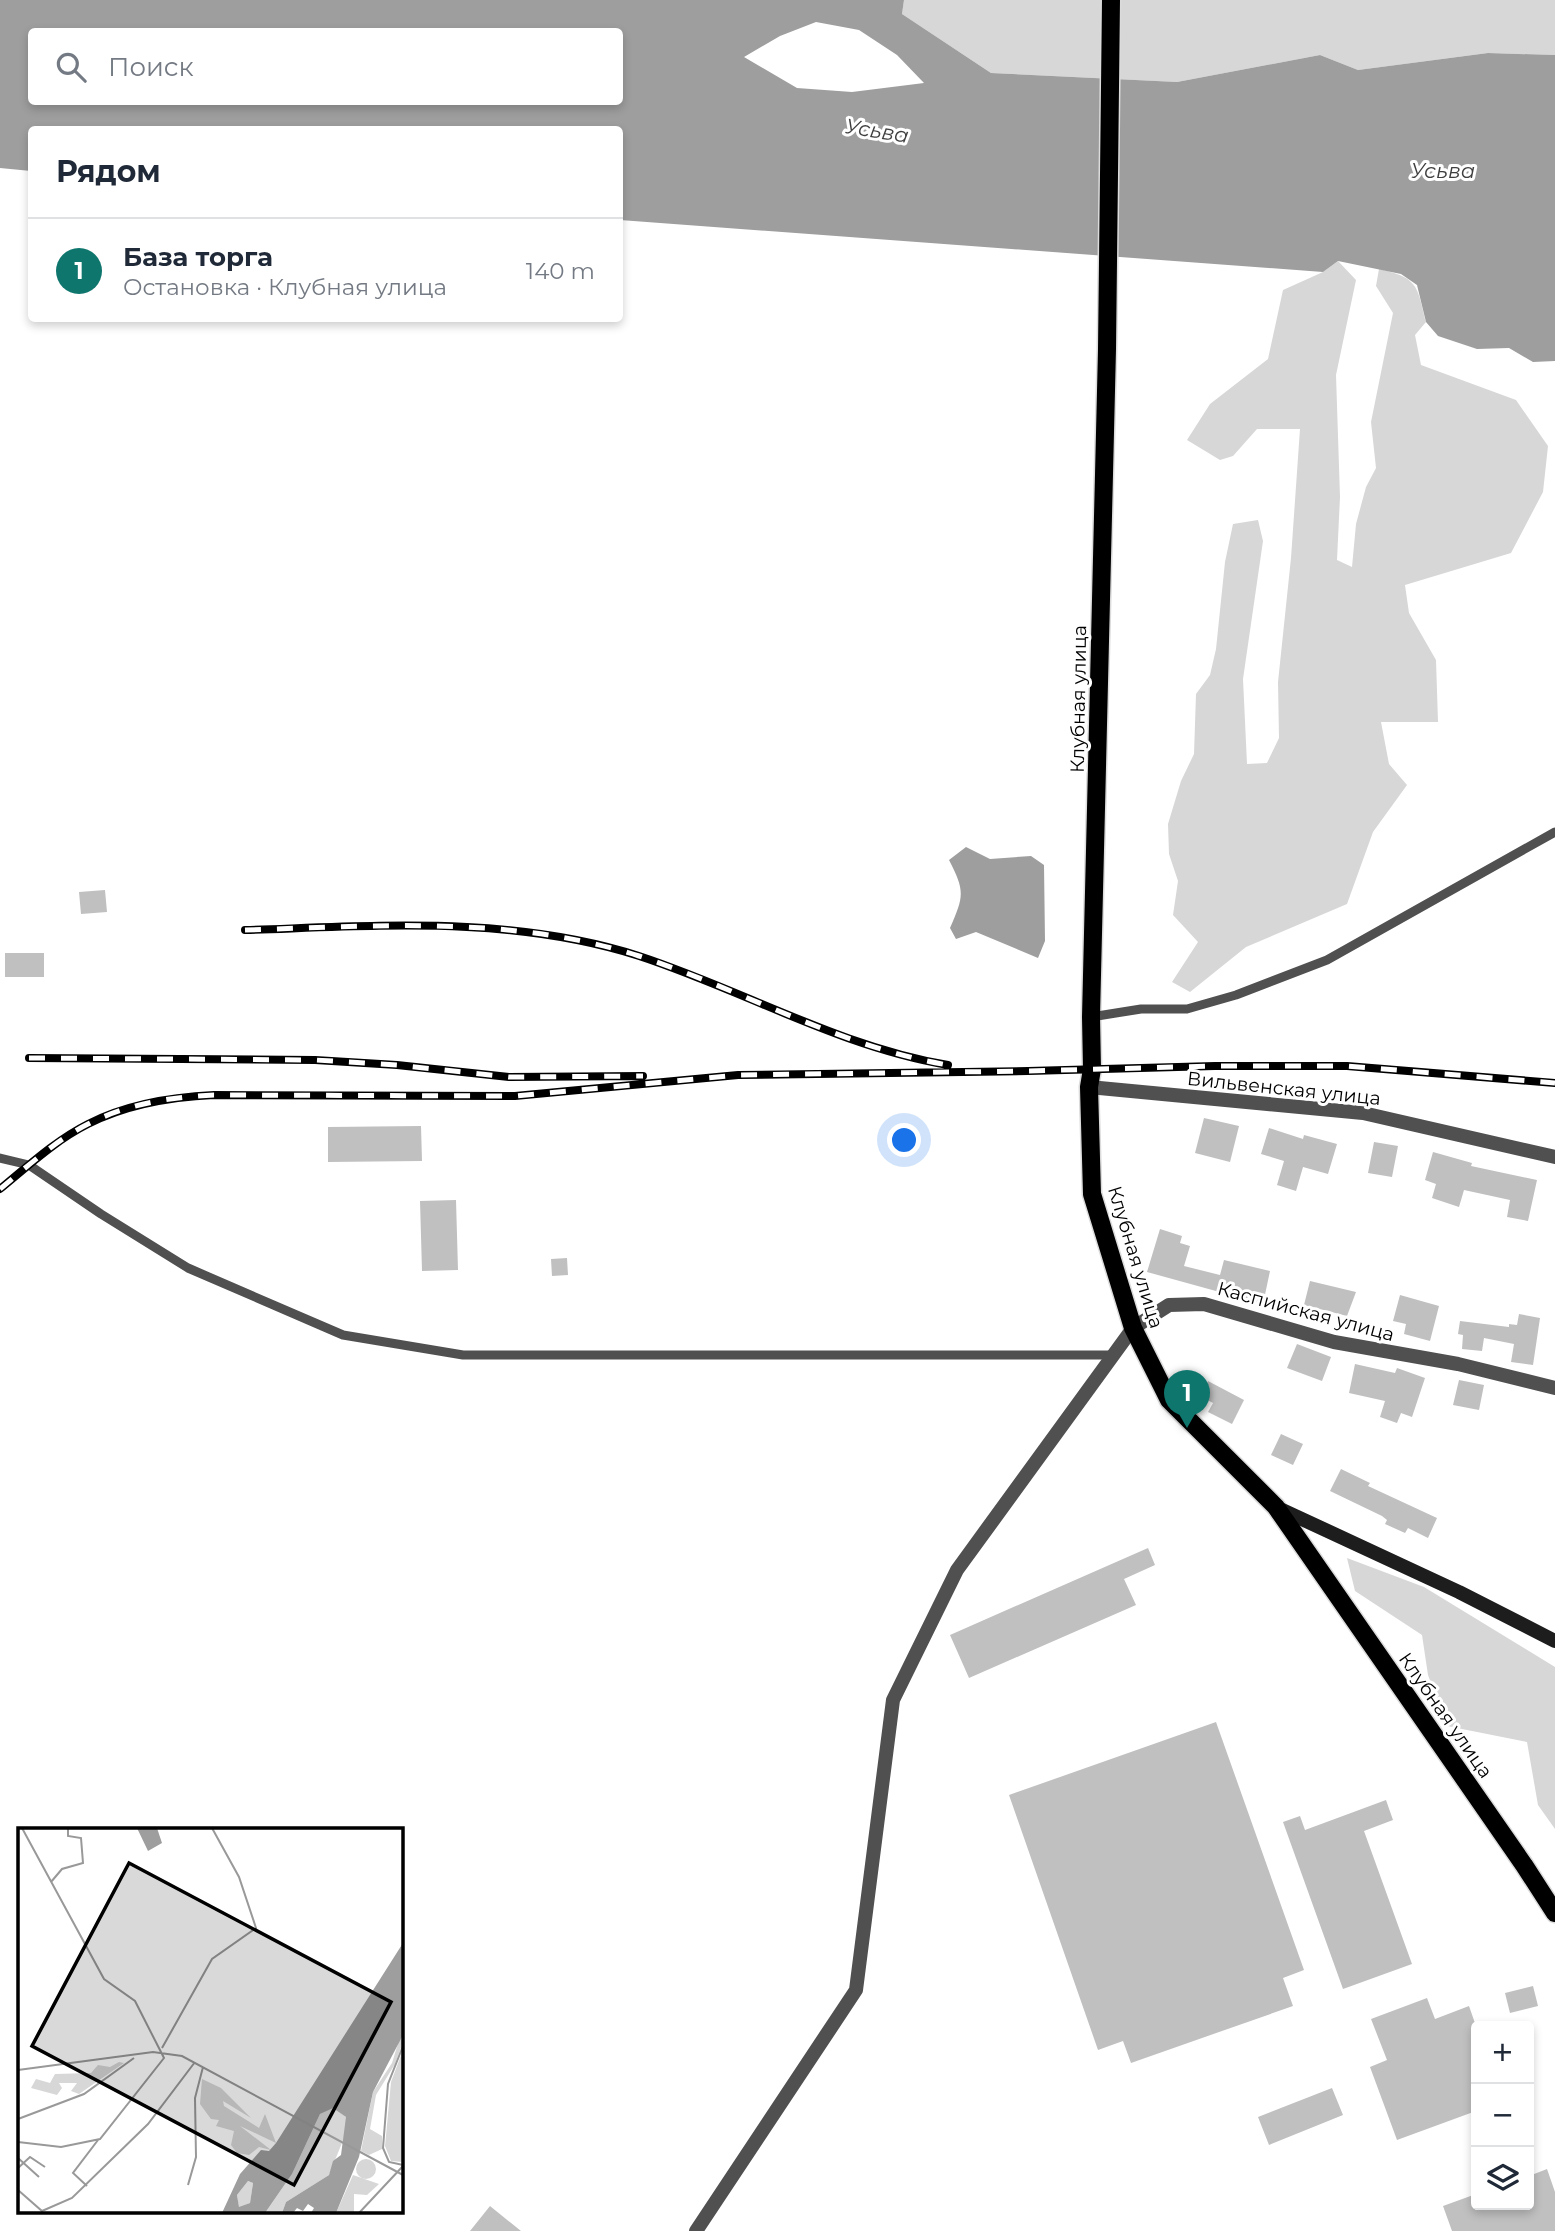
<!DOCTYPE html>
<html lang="ru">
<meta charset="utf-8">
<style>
:root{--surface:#fff;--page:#f6f6f7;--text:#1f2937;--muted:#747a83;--line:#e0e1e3;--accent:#0f766e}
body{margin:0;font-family:Montserrat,sans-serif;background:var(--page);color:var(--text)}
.controls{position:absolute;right:21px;bottom:21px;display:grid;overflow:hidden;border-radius:7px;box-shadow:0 4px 10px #0003}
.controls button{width:63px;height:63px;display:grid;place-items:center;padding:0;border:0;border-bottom:2px solid var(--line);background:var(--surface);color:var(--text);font:35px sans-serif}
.you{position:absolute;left:905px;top:1141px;width:24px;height:24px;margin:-18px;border:5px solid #fff;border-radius:50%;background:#1a73e8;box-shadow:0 0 0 10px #1a73e833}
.badge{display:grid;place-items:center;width:46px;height:46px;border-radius:50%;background:var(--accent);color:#fff;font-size:23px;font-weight:700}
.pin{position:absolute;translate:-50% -58px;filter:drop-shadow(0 2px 4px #0008)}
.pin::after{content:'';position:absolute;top:37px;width:24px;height:21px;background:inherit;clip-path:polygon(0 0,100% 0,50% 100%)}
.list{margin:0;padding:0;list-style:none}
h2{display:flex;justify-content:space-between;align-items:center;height:91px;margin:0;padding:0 28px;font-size:30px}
h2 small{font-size:23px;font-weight:400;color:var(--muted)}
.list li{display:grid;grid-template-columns:46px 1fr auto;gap:21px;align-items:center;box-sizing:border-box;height:105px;padding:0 28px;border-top:2px solid var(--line)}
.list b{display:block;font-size:26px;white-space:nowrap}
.list p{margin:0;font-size:23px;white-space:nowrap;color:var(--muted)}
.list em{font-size:23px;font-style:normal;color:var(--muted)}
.icon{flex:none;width:38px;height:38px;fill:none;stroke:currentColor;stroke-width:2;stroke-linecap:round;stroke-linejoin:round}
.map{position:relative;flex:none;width:1555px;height:2231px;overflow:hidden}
.search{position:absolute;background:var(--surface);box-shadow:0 4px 10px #0003;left:28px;top:28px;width:595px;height:77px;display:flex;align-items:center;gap:18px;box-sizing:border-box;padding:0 24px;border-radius:7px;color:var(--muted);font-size:26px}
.panel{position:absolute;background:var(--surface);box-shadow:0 4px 10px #0003;left:28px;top:126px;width:595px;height:196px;border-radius:7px}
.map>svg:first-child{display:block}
.green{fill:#d7d7d7}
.water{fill:#9e9e9e;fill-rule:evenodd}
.building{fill:#c0c0c0}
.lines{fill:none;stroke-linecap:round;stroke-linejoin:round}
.primary-casing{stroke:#dbdbdb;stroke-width:21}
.lane{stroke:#505050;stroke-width:9}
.street{stroke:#505050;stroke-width:14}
.secondary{stroke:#1d1d1d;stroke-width:14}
.primary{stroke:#000;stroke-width:18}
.rail-casing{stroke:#000;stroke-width:8}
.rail{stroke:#fff;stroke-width:5;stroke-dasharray:16;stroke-linecap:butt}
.labels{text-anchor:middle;stroke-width:6;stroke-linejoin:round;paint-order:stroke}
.street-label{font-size:19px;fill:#000;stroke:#fff}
.water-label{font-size:21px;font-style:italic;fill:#3f3f3f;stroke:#fff}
.inset-road{fill:none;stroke:#999;stroke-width:2}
.view{fill:#000;fill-opacity:0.15;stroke:#000;stroke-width:3.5}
.inset-edge{fill:none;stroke:#000;stroke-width:3.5}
</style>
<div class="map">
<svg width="1555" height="2231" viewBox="0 0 1555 2231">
<rect width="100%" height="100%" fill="#fff"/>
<path class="green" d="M904 0H1555V55L1488 53 1358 70 1320 55 1177 82 991 73 902 14Z
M1338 261 1356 280 1336 375 1340 497 1337 560 1352 567 1356 524 1366 487 1376 468 1371 422 1393 313 1376 286 1379 269C1419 278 1417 286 1426 322L1415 335 1421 365 1516 400 1548 446 1543 492 1511 553 1405 585 1409 613 1436 660 1438 722H1381L1389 764 1407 785 1373 832 1347 904 1246 947 1190 992 1172 982 1198 942 1173 915 1178 881 1169 854 1168 824 1181 781 1194 754 1196 694 1210 675 1216 649 1225 562 1233 524 1258 520 1263 541 1243 679 1247 764 1267 763 1279 738 1278 682 1291 558 1300 429H1257L1233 456 1220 460 1187 440 1210 404 1268 359 1283 290 1323 272Z
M1347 1558 1424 1587 1555 1667V1829L1538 1805 1527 1742 1447 1726 1428 1675 1422 1635 1355 1591Z"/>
<path class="water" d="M0 0H904L902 14 991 73 1177 82 1320 55 1358 70 1488 53 1555 55V361L1533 362 1509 348 1477 349 1438 336 1426 322 1417 285 1401 274 1338 261 1323 272 620 220V130H32L31 171 0 168ZM816 22 859 30 897 55 924 83 852 92 797 88 744 57 780 36ZM32 32H620V102H32Z
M966 847 990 859 1031 856 1044 865 1045 941 1038 958 976 932 956 939 950 928C964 896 965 891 949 860Z"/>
<path class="building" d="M105 890 107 912 81 914 79 892Z
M5 953H44V977H5Z
M1204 1118 1239 1126 1230 1162 1195 1153Z
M421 1126 422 1161 328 1162V1127Z
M1269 1128 1303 1139 1304 1135 1337 1144 1328 1174 1303 1167 1296 1191 1277 1185 1284 1161 1261 1154Z
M1374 1142 1398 1146 1392 1177 1368 1173Z
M1433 1152 1472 1163 1471 1166 1537 1180 1528 1221 1507 1217 1510 1200 1464 1190 1459 1207 1432 1198 1436 1184 1425 1180Z
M456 1200 458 1270 422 1271 420 1201Z
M1160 1229 1182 1236 1180 1243 1190 1246 1184 1266 1220 1275 1224 1260 1270 1271 1263 1304 1147 1272Z
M567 1258 568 1275 552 1276 551 1259Z
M1310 1281 1356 1292 1347 1316 1304 1305Z
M1400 1295 1439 1306 1430 1341 1404 1334 1406 1324 1393 1321Z
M1519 1314 1540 1318 1533 1365 1511 1362 1514 1344 1484 1338 1482 1351 1462 1349 1463 1335 1458 1334 1460 1321 1509 1327V1324L1517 1325Z
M1297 1344 1331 1357 1322 1381 1287 1368Z
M1355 1364 1395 1373 1397 1368 1425 1378 1412 1417 1401 1413 1397 1423 1380 1417 1385 1401 1349 1393Z
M1459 1380 1484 1385 1479 1410 1453 1405Z
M1208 1381 1244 1400 1232 1424 1208 1412 1213 1403 1200 1396Z
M1281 1434 1303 1444 1293 1465 1271 1455Z
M1341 1469 1370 1483 1368 1486 1437 1518 1428 1538 1408 1528 1405 1533 1385 1524 1387 1520 1382 1516 1330 1491Z
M1148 1548 1155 1565 1124 1579 1136 1605 969 1678 950 1635Z
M1216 1722 1304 1970 1283 1978 1293 2006 1131 2063 1123 2041 1098 2050 1009 1795Z
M1386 1800 1393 1820 1364 1831 1412 1964 1343 1989 1283 1822 1300 1816 1305 1830Z
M1533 1986 1538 2006 1510 2013 1505 1993Z
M1427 1998 1435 2019 1469 2006 1476 2026V2111L1397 2140 1370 2067 1387 2060 1371 2019Z
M1332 2088 1343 2115 1269 2145 1258 2117Z
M1547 2169 1555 2192V2231H1452L1443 2206 1476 2194V2205H1529V2176Z
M490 2206 521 2231H470Z"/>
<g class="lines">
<g class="primary-casing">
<path id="primary" d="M1111 0 1107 349 1091 1017 1092 1069 1089 1087 1092 1194 1133 1328 1169 1400 1276 1507 1524 1865 1555 1913"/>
</g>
<path class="lane" d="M1091 1017 1141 1009H1187L1236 995 1327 960 1555 832
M0 1158 29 1165 101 1214 188 1268 343 1335 463 1355H1113"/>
<path class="street" d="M1089 1087 1363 1113 1555 1157
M696 2231 856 1990 893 1700 957 1570 1133 1328 1169 1305 1204 1304 1334 1342 1458 1364 1555 1388"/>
<path class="secondary" d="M1276 1507 1459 1592 1555 1641"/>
<use href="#primary" class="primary"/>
<g class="rail-casing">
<path id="rail" d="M245 930C377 926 511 915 639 956 743 990 840 1047 948 1065
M29 1058 315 1060 397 1065 509 1077 643 1076
M0 1189C28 1166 56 1140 88 1124 127 1104 170 1097 214 1095L515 1096 738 1075 1028 1071 1215 1066H1347L1555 1083"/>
</g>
<use href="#rail" class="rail"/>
</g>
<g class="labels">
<g class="street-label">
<text transform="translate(1078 699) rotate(-89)" y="7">Клубная улица</text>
<text transform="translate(1284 1088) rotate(6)" y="7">Вильвенская улица</text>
<text transform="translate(1136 1257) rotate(73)" y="7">Клубная улица</text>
<text transform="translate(1306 1311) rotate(15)" y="7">Каспийская улица</text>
<text transform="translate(1446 1715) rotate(55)" y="7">Клубная улица</text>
</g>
<g class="water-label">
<text transform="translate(877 131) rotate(9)" y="7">Усьва</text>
<text x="1443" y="178">Усьва</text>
</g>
</g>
<g transform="translate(18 1828)">
<rect width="385" height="385" fill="#fff"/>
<path d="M382 209 385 214 377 236 358 267 352 301 364 308V321L351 327 343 323 355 264 374 235ZM385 222V334L373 333 367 318 373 254ZM101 234 106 235 61 266 53 263 59 255H41L44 260 39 267 13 260 18 251 32 255 37 246 73 245 80 237 92 239ZM184 251 203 260 233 290 205 273 206 278 241 300 247 286 258 315 222 298 253 322 241 319 231 327 219 325 213 317 216 303 198 298 201 292 193 291 182 276ZM315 279 328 289V305L311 347 268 374 264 385H247L274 346 302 286ZM338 341a10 10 0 1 1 20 0a10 10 0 1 1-20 0ZM335 347 361 356 349 367 336 366V385H318ZM230 353 235 355 232 375 221 380 219 367Z" fill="#d7d7d7"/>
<path d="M119 0H139L144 15 130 23ZM385 115V207L355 264 341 329 318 385H293L296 380 290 376 285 383 279 380 275 385H264L268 374 311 347 315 333 323 327 328 289 315 280 302 286 274 346 247 385H204L222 346 243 322 251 323 258 315ZM230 353 235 355 232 375 221 379 219 367Z" fill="#9e9e9e" fill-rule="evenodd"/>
<path class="inset-road" d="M33 54 44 41 65 35 63 10 50 8V0M385 218 370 256 365 320 371 334 385 337M144 220 194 131 238 100 221 49 194 0M0 242 135 224 164 228 385 347M0 291 66 266 116 230M0 314 43 319 82 311 146 230 117 173 86 151 4 0M0 330 21 349M0 340 12 329 27 339M170 357 178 329 177 270 185 239M69 358 55 345 80 312M0 362 24 383 54 370 130 296 177 234M341 385 385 338"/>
<path class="view" d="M111 35 373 174 276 357 14 218Z"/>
<rect width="385" height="385" class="inset-edge"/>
</g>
</svg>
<div class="controls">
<button>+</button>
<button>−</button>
<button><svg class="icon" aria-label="layers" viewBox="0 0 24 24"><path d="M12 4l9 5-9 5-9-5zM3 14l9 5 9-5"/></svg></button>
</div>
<div class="you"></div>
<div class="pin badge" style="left:1187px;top:1428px">1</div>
<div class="search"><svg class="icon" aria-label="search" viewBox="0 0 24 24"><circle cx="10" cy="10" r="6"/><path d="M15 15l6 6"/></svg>Поиск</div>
<section class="panel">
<h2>Рядом<small></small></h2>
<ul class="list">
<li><span class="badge">1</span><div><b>База торга</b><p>Остановка · Клубная улица</p></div><em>140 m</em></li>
</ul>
</section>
</div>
